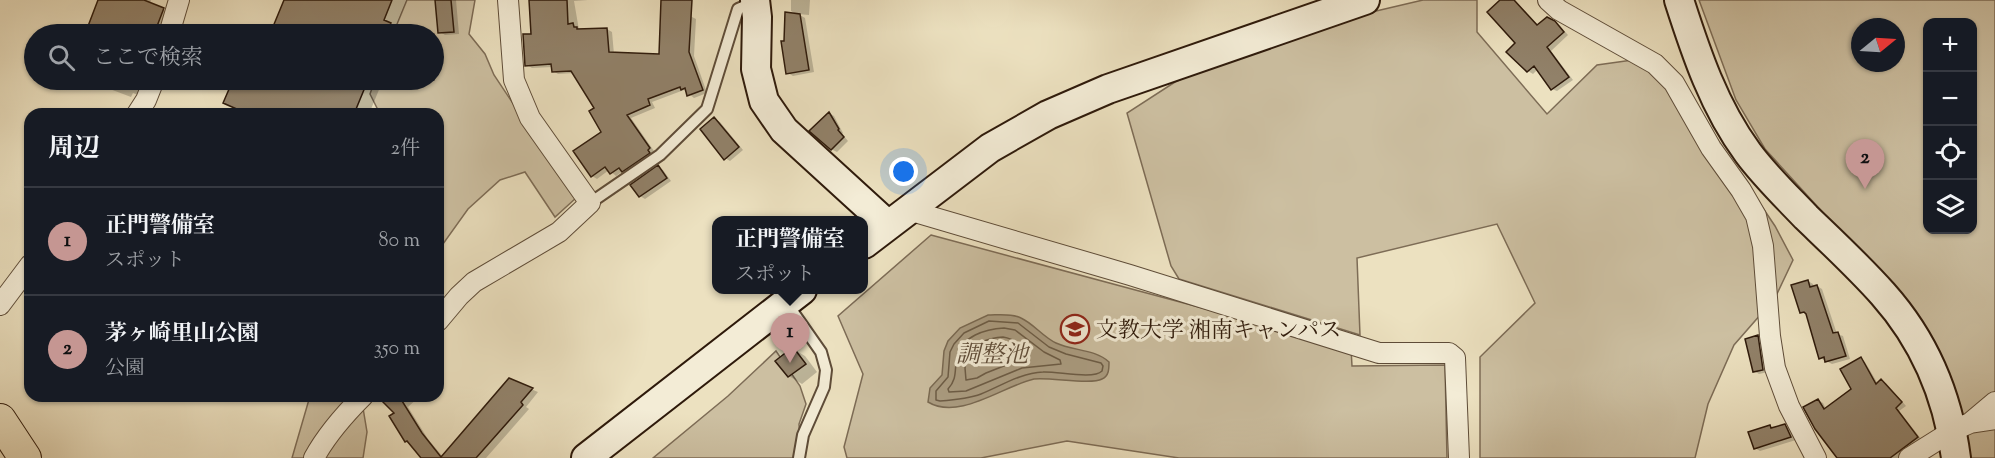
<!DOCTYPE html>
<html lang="ja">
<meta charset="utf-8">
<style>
:root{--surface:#171b24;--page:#242831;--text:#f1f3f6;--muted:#9ea1a6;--line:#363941;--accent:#c59692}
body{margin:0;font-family:"Sorts Mill Goudy","Noto Serif JP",serif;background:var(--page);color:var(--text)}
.controls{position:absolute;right:18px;top:18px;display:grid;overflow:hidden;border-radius:12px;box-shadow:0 2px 4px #0004}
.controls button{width:54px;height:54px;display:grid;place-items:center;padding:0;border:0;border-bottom:2px solid var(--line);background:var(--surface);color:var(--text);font:30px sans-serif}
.compass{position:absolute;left:1851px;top:18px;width:54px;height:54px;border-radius:50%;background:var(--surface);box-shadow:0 2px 4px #0004;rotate:72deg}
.you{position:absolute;left:904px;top:172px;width:21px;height:21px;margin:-15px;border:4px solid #fff;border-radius:50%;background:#1a73e8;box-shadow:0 0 0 9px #1a73e833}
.badge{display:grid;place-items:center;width:39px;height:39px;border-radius:50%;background:var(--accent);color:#111;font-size:20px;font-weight:700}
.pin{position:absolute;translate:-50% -50px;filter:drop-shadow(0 2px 3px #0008)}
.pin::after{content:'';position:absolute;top:32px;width:21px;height:18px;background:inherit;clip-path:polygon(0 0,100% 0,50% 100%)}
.popup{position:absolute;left:712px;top:216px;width:156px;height:78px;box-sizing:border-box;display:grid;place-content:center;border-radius:12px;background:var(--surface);filter:drop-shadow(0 2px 4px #0005);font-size:20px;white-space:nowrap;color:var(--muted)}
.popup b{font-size:22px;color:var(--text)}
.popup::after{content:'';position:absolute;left:50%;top:100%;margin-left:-12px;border:12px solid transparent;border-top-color:var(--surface)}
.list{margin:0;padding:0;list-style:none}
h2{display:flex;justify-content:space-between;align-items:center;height:78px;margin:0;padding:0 24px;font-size:26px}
h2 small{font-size:20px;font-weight:400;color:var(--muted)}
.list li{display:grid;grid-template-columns:39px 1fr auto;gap:18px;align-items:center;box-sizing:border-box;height:108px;padding:0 24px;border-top:2px solid var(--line)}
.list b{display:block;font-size:22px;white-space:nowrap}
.list p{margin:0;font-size:20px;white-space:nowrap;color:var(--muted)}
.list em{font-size:20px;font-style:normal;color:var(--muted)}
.icon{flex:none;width:33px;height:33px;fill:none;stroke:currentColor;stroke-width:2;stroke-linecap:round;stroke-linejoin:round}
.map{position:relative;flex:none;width:1995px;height:458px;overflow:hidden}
.search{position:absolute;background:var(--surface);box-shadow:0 2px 4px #0004;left:24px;top:24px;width:420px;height:66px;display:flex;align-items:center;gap:15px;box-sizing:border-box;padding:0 21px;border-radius:33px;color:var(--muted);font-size:22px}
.panel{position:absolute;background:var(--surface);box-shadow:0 2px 4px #0004;left:24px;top:108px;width:420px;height:294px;border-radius:18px}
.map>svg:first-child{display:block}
.green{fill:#ccbfa1;stroke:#7d6c56;stroke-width:1.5;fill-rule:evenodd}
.water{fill:#ab9d82;stroke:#796952;stroke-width:1.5}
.shadow{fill:#0003}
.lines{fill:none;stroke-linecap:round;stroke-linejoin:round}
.shore{stroke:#6c5c46;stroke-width:1.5}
.building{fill:#918169;stroke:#2e1a0b;stroke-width:1.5}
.lane-casing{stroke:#5e4c38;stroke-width:14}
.street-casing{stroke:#5e4c38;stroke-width:22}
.secondary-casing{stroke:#2e1a0b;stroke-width:32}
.primary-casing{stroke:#2e1a0b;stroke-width:34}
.lane{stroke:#f3ecd6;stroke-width:10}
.street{stroke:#f3ecd6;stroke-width:20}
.secondary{stroke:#f3ecd6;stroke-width:28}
.primary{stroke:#ece1c0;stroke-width:32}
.labels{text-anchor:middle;stroke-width:6;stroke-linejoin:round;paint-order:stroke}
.poi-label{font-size:22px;fill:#2e1a0b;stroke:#f3ecd6;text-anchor:start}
.water-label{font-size:24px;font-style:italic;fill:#604e3b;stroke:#f3ecd6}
</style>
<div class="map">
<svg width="1995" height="458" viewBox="0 0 1995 458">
<rect width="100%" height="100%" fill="#ece1c0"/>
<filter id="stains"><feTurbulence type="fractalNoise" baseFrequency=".00333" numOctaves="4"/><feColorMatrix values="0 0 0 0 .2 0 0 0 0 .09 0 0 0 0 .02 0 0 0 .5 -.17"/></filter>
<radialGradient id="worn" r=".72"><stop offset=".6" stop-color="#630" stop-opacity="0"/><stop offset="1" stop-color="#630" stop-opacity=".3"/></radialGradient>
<path class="green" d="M407 0H475L469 34 485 54 494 75 576 198 555 217 525 172 500 180 468 209 438 251V114H380L370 94 375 80H434V34H393Z
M1423 0H1477V32L1547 114 1597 65 1661 56 1775 226 1793 260 1775 298 1734 345 1708 404 1695 458H1480V357L1535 303 1497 224 1357 258 1360 335 1179 279 1171 266 1127 113 1175 82 1221 60 1325 23Z
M1699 0H1995V458H1964L1900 297 1765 149 1736 100ZM1928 22H1972V230H1928ZM1860 27H1896V63H1860Z
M931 235 1351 348 1352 366 1445 365 1447 458H1179L1067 441 981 458H847L844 447 863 374 838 316Z
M776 351 800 386 806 404 799 424 801 458H653L728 396Z
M310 396H361L367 432 363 458H292Z"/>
<path class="water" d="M988 315C998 315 1012 313 1021 318 1034 324 1043 337 1056 343 1073 351 1095 349 1109 362 1109 369 1109 376 1102 379 1091 385 1050 377 1034 379 1003 386 959 421 928 402L930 388 942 375 944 351 948 341 960 328Z"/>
<path class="shadow" d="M100 0H151L150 3 173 15 166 34H86Z
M286 0H407L396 27 403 31 401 34H272Z
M437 0H456L459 34 445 35 440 32Z
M530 0H588L574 1 579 30 607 29 612 32 614 54 660 55 690 16 696 19 694 56 707 93 694 98 684 90 652 102 655 108 631 118 654 151 652 153 654 156 628 174 623 171 616 176 609 170 597 179 592 176 603 132 596 109 575 73 558 74 553 71V67L532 68 527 65 532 35Z
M791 0H810L809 15 798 14 805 18 814 72 793 76 788 73 786 42 797 15 791 11Z
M1502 0H1515L1539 26 1547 19 1560 26 1568 35 1551 51 1573 80 1557 91 1552 89 1538 69 1533 74 1528 71 1508 51 1517 43Z
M86 80H154L146 98 133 93 131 97Z
M253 80H383L369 114H239Z
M829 113 834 116 843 133 842 134 848 141 837 152 831 149Z
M715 119 720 122 743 150 730 161 725 158Z
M658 167 663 170 671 181 645 199 640 196Z
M1808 281 1813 284 1814 287 1817 286 1822 289 1837 334 1843 336 1850 359 1832 364 1820 358 1808 315 1801 312Z
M1758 337 1763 340 1768 372 1759 374 1754 371Z
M793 349 805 356 817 372 802 384 789 376 777 361Z
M1861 359 1865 362 1878 384 1881 381 1886 383 1906 406 1899 411 1922 440 1899 458H1838L1818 400 1823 403 1826 409 1853 390Z
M510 380 538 392 526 407 529 409 486 458H423L406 441 396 413 385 396H420L408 407 428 439 443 457Z
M1784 425 1790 428 1796 440 1760 451 1755 448 1770 427 1774 429Z"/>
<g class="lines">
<path class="shore" d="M989 321 1018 323 1049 347 1066 354 1101 363 1103 366 1102 371C1093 380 1057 371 1043 372 1020 373 1001 386 981 394 968 399 954 400 940 401L936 400V391L948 377 950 352 954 344 964 333Z
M1004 328 1015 330 1044 352 1060 360 1061 364 1022 368 966 391 949 392 948 389C958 378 954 369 957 357 961 336 986 329 1004 328Z
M1003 337C1015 339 1021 345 1029 353V356L986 373 977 378 966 380 965 368 968 353C978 342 988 338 1003 337Z"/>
</g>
<path class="building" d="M98 0H144L164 8 154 34H85Z
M284 0H392L384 20 391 23 386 34H270Z
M435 0H451L454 32 438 33Z
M529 0H567L568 24 573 23 574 27H577V29L607 28 609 52 659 54 661 0H692L689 52 703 90 687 96 685 88 681 90 680 87 648 99 650 105 627 115 650 148 648 150 650 153 622 172 619 168 610 174 605 167 591 177 573 151 601 132 589 111 594 108 571 71 552 72 551 64 525 66 523 34H531Z
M1500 0H1514L1537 25 1547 17 1555 21 1564 32 1547 47 1569 77 1551 90 1534 66 1527 72 1506 52 1515 43 1487 12Z
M785 12 800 14 809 70 786 74 781 41H784Z
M233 80 249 87 252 80H368L354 114H238L239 110 223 103Z
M829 112 839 129 838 130 844 137 831 150 809 131Z
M714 117 739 147 724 160 700 129Z
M658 165 667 178 639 197 630 185Z
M1808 280 1810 287 1817 285 1833 333 1838 332 1846 356 1825 362 1824 357 1819 359 1806 314 1804 312 1800 313 1791 285Z
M1758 335 1763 370 1753 372 1745 339Z
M793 347 806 364 788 377 775 361Z
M1861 357 1876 384 1881 379 1902 402 1896 408 1918 437 1890 458H1837L1815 429 1803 407 1818 399 1824 409 1851 389 1840 369Z
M509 378 533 388 521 402 523 405 476 458H421L407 441 405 442 389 416 394 413 377 396H399L422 433 441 457Z
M1785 424 1791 437 1754 449 1748 432 1770 425 1771 428Z"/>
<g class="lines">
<g class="lane-casing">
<path id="lane" d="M590 203 660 155 707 109 738 9 754 2
M786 302 821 352 826 370 824 387 803 435 799 458"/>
</g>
<g class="street-casing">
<path id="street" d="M1548 0 1559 10 1655 64 1674 83 1711 148 1741 190 1756 216 1763 246 1770 336 1775 368 1789 406 1816 458
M169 34 179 0
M137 114 146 100 154 80
M908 210 1130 275 1379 353H1449L1455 358 1459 458
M0 305 30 265
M438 321 459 296 474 282 559 232 590 203 530 118 514 80 508 0
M1970 423 1995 402
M314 458C327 434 344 415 363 396
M1909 458 1952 431 1970 423 1995 419"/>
</g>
<g class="secondary-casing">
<path id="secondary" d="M755 0 757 17 756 69 764 101 784 130 888 225
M1679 0C1696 53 1714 107 1748 153 1765 176 1786 196 1806 217 1832 242 1859 267 1883 294 1924 340 1948 397 1956 458
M864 244 990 148 1048 115 1108 89 1365 0
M586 458 802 290"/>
</g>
<g class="primary-casing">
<path id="primary" d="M0 420 25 458"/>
</g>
<use href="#lane" class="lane"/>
<use href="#street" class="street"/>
<use href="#secondary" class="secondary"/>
<use href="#primary" class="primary"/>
</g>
<defs>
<g id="university-ring" transform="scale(1.5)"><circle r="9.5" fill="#f3ecd6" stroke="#8f2418" stroke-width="1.5"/><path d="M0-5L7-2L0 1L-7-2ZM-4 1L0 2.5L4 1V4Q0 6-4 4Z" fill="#8f2418"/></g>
</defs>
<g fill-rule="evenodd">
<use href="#university-ring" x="1075" y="329"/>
</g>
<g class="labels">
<g class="poi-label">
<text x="1096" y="337">文教大学 湘南キャンパス</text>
</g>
<g class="water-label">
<text x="992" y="362">調整池</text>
</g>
</g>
<rect width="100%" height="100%" filter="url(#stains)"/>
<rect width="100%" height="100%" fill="url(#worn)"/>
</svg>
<div class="controls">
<button>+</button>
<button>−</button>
<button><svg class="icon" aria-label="locate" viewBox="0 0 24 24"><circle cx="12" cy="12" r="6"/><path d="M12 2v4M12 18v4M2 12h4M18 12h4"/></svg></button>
<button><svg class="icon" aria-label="layers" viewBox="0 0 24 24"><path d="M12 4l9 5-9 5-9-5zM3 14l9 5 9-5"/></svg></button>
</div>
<svg class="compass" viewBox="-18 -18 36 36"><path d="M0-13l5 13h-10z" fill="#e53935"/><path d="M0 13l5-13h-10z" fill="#9ea1a6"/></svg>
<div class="you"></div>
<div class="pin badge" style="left:790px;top:363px">1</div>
<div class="popup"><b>正門警備室</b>スポット</div>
<div class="pin badge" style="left:1865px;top:189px">2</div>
<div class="search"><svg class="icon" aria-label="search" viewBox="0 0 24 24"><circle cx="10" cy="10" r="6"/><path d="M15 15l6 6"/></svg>ここで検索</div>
<section class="panel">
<h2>周辺<small>2件</small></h2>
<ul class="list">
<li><span class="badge">1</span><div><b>正門警備室</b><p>スポット</p></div><em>80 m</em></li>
<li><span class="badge">2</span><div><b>茅ヶ崎里山公園</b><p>公園</p></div><em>350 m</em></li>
</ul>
</section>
</div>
